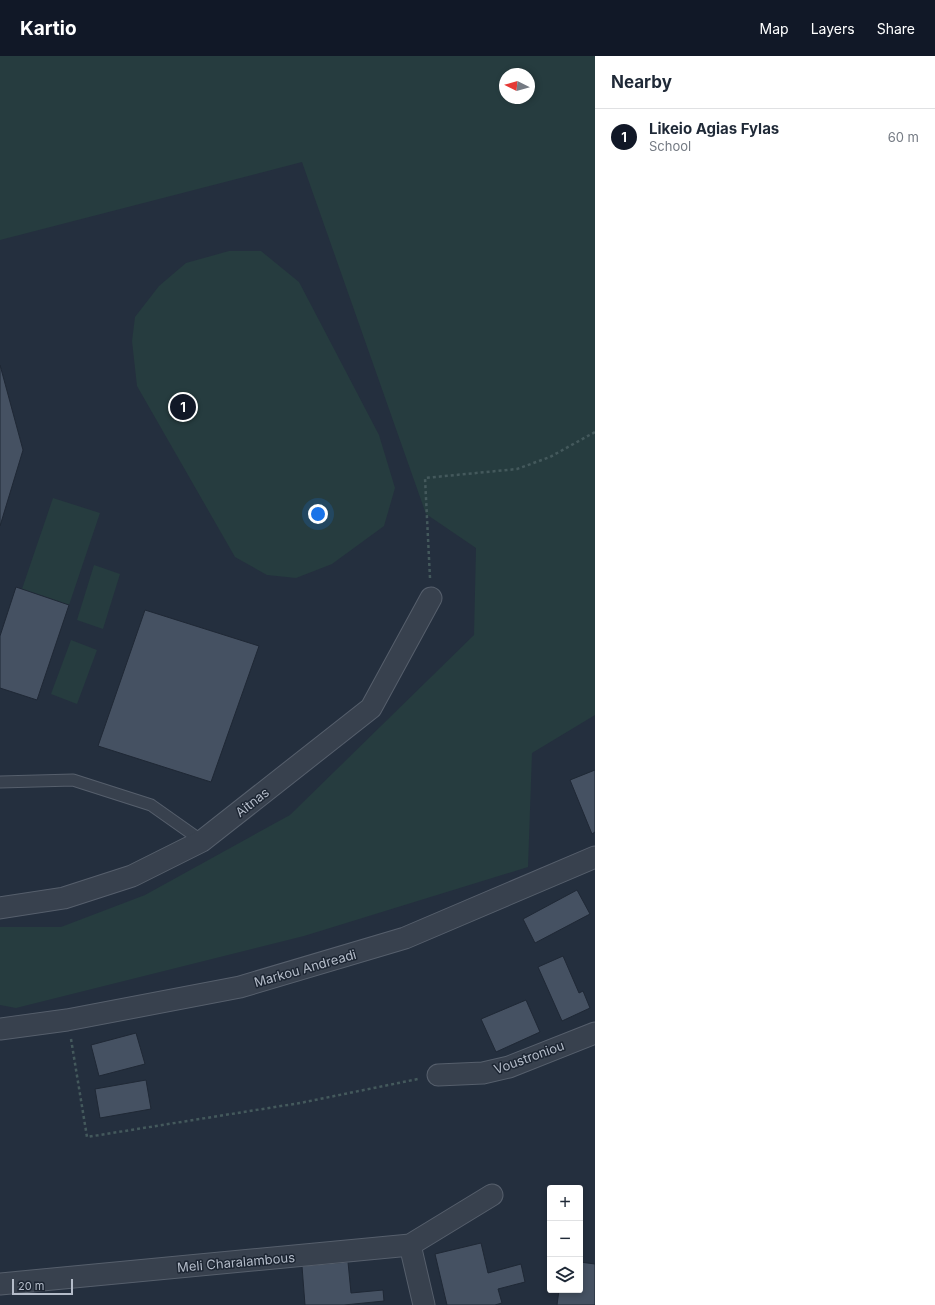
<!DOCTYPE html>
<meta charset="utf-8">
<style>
:root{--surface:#fff;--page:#f6f6f7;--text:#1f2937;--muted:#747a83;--line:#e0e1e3;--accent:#111827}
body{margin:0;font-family:Inter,sans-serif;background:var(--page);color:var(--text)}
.controls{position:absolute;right:12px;bottom:12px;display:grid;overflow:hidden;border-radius:4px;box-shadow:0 2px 6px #0003}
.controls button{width:36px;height:36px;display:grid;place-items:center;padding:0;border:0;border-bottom:1px solid var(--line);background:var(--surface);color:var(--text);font:20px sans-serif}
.compass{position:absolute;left:499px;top:12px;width:36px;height:36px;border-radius:50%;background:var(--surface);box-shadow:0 2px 6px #0003;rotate:275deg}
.scale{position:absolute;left:12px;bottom:10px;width:61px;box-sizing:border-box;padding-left:4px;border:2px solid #b4bcc9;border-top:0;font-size:11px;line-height:14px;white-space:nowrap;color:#b4bcc9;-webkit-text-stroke:3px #1d2633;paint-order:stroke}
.you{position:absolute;left:318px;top:458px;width:14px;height:14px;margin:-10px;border:3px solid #fff;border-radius:50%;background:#1a73e8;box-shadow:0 0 0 6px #1a73e833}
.badge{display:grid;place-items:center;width:26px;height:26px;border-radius:50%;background:var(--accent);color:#fff;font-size:13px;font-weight:700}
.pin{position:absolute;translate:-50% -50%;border:2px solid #fff;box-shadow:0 1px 4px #0006}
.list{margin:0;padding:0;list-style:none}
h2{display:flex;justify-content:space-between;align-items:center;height:52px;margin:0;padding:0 16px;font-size:17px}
h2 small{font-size:13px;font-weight:400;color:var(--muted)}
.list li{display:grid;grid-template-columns:26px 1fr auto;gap:12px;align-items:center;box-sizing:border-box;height:56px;padding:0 16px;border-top:1px solid var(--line)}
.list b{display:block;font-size:15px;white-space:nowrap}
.list p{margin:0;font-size:13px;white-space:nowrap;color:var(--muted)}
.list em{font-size:13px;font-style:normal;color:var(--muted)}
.icon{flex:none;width:22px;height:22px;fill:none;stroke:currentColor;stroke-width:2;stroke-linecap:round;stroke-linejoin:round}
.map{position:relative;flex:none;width:595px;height:1249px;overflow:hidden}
header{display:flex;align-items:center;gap:24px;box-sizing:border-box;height:56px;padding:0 20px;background:var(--accent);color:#fff}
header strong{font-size:19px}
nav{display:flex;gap:22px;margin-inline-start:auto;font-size:14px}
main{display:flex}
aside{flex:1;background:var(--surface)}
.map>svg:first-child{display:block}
.green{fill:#263c3f;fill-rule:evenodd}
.building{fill:#455162;stroke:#1f2835}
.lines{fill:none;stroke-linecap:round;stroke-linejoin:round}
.service-casing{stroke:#565f6c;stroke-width:13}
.minor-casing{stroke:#565f6c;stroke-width:23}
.path{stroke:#44595c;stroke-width:2.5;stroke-dasharray:3 3;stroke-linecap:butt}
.service{stroke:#38414e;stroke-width:11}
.minor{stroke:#38414e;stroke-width:21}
.labels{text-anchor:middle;stroke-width:3;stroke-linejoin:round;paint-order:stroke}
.street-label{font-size:13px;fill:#b4bcc9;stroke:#1d2633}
</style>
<header>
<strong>Kartio</strong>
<nav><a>Map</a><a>Layers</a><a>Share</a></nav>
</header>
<main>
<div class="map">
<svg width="595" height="1249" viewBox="0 0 595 1249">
<rect width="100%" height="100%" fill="#242f3e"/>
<path class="green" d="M0 0H595V659L532 697 528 811 304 880 16 952 0 949V871H61L145 839 290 759 474 579 476 492 426 458 302 106 0 184ZM505 18H529V42H505Z
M229 195H261L299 226 379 379 395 432 384 470 332 508 296 522 267 519 235 501 137 330 132 285 135 261 159 230 186 207Z
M53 442 100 457 69 549 22 533Z
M94 509 120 518 103 573 77 564Z
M71 584 97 594 77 648 51 638Z"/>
<path class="building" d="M0 309 23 394 0 470Z
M16 531 69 549 37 644 0 632V580Z
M145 554 259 590 211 726 98 690Z
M595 714V776L592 778 570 724Z
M577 834 590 858 535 887 523 863Z
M563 900 579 937 583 935 590 952 562 965 538 911Z
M526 944 540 976 496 996 481 963Z
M136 977 145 1008 99 1020 91 989Z
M146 1024 151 1053 100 1062 95 1033Z
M481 1187 488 1217 521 1208 525 1226 498 1233 502 1247 495 1249H447L435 1198Z
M348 1206 351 1237 383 1234 384 1245 344 1249H305L302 1210Z
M580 1206 595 1208V1249H557L559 1234H580Z"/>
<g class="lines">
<g class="service-casing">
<path id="service" d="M0 726 73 724 151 749 202 785"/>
</g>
<g class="minor-casing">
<path id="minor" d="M0 852 64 842 132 820 202 785 371 652 431 542
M0 973 67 964 240 931 405 882 595 801
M438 1019 483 1017 509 1011 595 977
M410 1189 492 1139
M0 1228 410 1189 424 1249"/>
</g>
<path class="path" d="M430 522 425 422 517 413 550 401 595 376
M71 983 87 1081 300 1047 418 1023"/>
<use href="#service" class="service"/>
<use href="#minor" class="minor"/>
</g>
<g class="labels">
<g class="street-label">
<text transform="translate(252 746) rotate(-38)" y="5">Aitnas</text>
<text transform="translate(305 912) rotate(-16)" y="5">Markou Andreadi</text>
<text transform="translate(529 1001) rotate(-20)" y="5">Voustroniou</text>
<text transform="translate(236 1206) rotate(-5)" y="5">Meli Charalambous</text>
</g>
</g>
</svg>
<div class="controls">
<button>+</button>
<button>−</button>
<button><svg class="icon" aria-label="layers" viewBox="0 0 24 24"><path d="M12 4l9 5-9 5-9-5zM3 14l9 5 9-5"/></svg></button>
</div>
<svg class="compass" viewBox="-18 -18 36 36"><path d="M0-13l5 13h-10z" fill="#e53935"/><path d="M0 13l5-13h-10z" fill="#747a83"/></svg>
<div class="scale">20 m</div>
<div class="you"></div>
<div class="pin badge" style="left:183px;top:351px">1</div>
</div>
<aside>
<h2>Nearby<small></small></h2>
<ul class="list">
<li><span class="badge">1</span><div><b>Likeio Agias Fylas</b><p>School</p></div><em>60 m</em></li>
</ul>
</aside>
</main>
